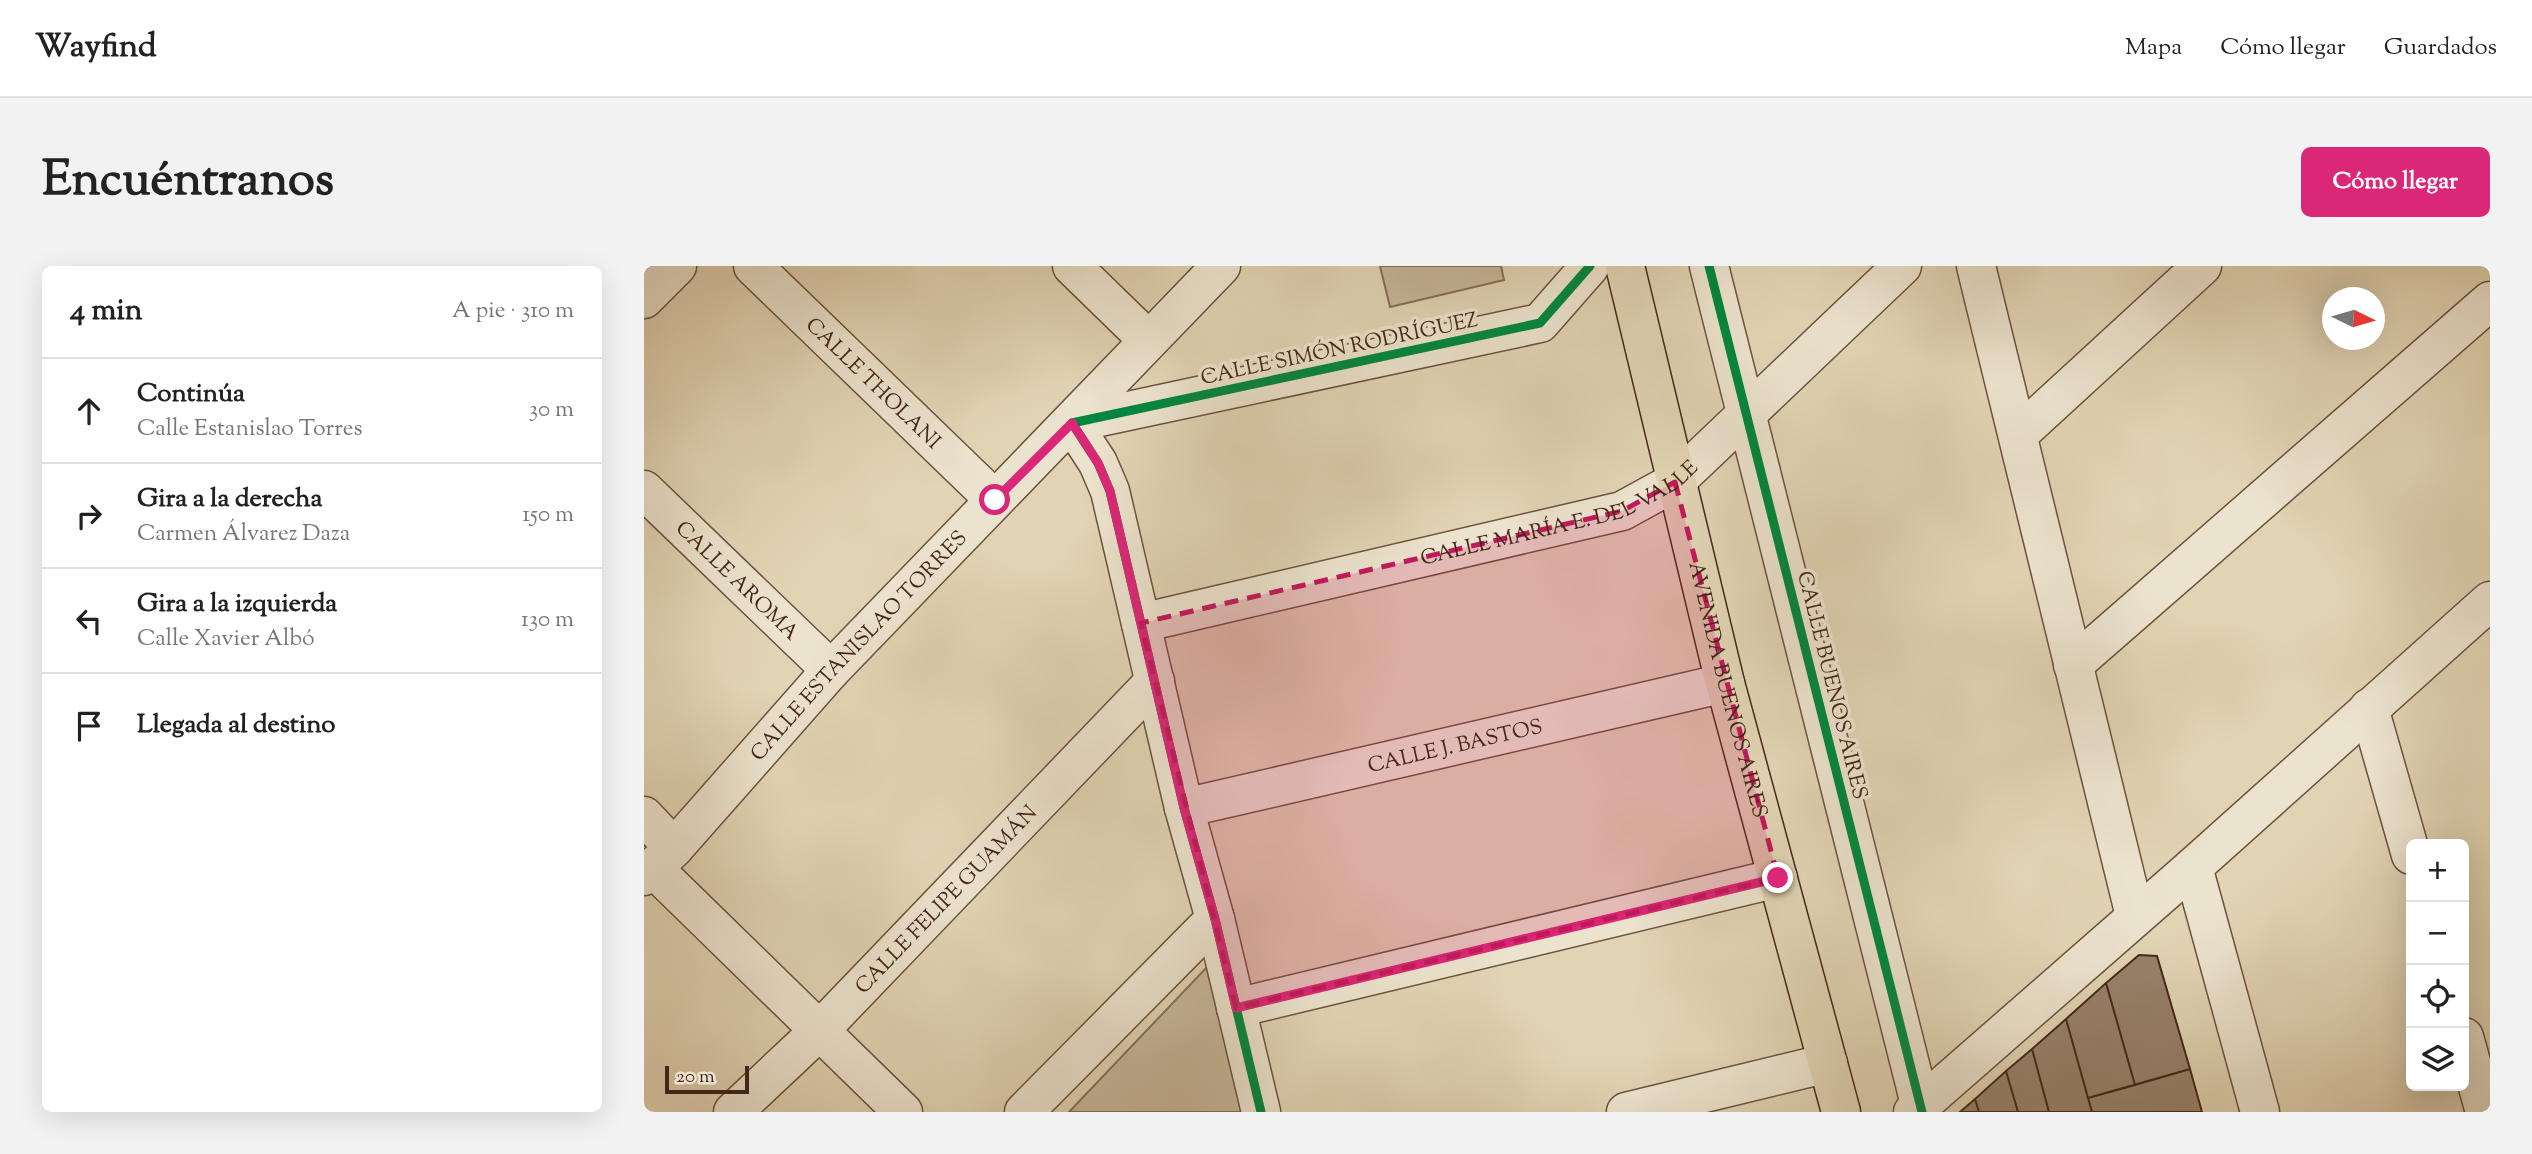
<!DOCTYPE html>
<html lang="es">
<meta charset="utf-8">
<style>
:root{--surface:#fff;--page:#f2f2f2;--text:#222;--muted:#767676;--line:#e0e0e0;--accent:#db2777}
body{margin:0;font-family:"Sorts Mill Goudy",serif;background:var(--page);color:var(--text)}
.controls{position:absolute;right:21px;bottom:21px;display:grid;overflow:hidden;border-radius:10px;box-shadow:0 7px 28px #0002}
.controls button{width:63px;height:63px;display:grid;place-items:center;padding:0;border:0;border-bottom:2px solid var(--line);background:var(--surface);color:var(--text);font:35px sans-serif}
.compass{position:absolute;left:1678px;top:21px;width:63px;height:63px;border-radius:50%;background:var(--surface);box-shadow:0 7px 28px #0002;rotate:95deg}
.scale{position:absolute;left:21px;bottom:18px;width:84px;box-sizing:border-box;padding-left:7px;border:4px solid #452719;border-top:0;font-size:19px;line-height:24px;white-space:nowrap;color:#452719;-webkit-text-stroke:5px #ece3ce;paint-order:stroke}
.stop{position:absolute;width:21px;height:21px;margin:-16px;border:5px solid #db2777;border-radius:50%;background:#fff}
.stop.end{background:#db2777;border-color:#fff;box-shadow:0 2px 7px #0008}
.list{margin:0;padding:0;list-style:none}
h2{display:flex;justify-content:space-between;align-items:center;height:91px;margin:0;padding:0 28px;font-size:30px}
h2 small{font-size:23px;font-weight:400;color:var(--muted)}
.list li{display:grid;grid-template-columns:46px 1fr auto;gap:21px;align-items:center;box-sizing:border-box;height:105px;padding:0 28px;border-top:2px solid var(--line)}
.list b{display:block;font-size:26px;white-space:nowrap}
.list p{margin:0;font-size:23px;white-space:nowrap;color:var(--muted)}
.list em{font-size:23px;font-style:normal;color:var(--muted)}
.icon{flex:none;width:38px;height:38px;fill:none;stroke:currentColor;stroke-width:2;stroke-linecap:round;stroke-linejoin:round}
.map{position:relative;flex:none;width:1846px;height:846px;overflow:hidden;border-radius:10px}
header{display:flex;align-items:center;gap:42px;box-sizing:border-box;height:98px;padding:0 35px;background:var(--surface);border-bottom:2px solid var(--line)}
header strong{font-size:33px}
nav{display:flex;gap:38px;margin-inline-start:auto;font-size:24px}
.intro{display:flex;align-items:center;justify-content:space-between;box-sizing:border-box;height:168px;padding:0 42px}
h1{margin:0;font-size:49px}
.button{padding:18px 32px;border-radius:10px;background:var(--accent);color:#fff;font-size:24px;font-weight:700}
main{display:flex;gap:42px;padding:0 42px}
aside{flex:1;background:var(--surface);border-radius:10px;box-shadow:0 7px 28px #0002}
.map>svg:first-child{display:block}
.green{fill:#c6b79a;stroke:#866f5a;stroke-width:2}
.building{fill:#96816a;stroke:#452719;stroke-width:2}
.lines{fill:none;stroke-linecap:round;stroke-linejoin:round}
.minor-casing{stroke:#6c5240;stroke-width:41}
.highway-casing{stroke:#452719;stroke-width:41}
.minor{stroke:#ece3ce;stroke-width:38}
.highway{stroke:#e1d4b4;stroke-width:38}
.cycleway-casing{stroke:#ece3ce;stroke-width:13}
.cycleway{stroke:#00873e;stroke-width:9}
.route{stroke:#db2777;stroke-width:9}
.marked{fill:#c2185b;fill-opacity:0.2;stroke:#c2185b;stroke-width:5;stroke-dasharray:14 9;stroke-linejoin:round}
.labels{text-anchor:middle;stroke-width:7;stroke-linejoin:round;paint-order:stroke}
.street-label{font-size:21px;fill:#452719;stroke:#ece3ce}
</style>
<header>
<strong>Wayfind</strong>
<nav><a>Mapa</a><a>Cómo llegar</a><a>Guardados</a></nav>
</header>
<div class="intro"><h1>Encuéntranos</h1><a class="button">Cómo llegar</a></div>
<main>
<aside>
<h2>4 min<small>A pie · 310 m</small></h2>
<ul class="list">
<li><svg class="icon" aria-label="ahead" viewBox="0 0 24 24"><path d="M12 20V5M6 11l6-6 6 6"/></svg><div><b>Continúa</b><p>Calle Estanislao Torres</p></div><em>30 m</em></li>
<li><svg class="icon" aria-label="right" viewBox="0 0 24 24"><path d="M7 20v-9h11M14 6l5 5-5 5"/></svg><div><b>Gira a la derecha</b><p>Carmen Álvarez Daza</p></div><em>150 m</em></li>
<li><svg class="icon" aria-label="left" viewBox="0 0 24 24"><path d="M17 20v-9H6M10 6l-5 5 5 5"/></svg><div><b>Gira a la izquierda</b><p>Calle Xavier Albó</p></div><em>130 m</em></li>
<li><svg class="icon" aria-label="arrive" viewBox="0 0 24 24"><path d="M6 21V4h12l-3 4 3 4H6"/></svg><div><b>Llegada al destino</b></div></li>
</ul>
</aside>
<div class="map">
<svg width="1846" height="846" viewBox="0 0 1846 846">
<rect width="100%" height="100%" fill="#e1d4b4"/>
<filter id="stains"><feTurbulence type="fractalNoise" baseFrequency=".00286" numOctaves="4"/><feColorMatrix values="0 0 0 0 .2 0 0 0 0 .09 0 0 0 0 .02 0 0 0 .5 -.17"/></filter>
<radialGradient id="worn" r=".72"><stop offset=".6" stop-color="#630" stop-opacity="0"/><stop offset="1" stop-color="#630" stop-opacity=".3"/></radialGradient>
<path class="green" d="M736 0H857L860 14 746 41Z
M564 700 602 846H425Z"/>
<path class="building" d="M1495 689 1513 690 1546 803 1491 819 1462 717Z
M1462 717 1491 819 1444 832 1422 753Z
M1422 753 1444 832 1448 846H1405L1388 783Z
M1388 783 1405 846H1374L1362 805Z
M1546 803 1558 846H1448L1444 832Z
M1362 805 1374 846H1335L1331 833Z
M1331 833 1335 846H1316Z"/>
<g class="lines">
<g class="minor-casing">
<g id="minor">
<path id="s1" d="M109 0 351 234"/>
<path d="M428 0 504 74"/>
<path d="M1065 0 1278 846"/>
<path d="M1332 0 1491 650"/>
<path d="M0 33 33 0"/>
<path d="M1375 168 1558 0"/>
<path id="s2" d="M0 224 187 404"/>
<path id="s3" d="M497 357 978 245 1031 216 1258 0"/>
<path d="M1429 399 1846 35"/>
<path d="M1725 442 1767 589"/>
<path id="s4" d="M540 542 1081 417"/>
<path d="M0 550 30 582"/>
<path d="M1549 601 1616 846"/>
<path d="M9 602 259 846"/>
<path id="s5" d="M0 610 30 582 187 404 577 0"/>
<path d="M592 742 1134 612"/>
<path d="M1820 771 1841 846"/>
<path id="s6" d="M89 846 174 766 511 415"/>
<path d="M380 846 571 653"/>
<path d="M617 846 571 653 540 542 466 225 454 197 428 157 896 57 946 0"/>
<path d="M982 846 1184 797"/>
<path d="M1269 846 1549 601 1846 335"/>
</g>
</g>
<g class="highway-casing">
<g id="highway">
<path id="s7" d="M981 0 1081 417 1197 846"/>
</g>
</g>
<use href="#minor" class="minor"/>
<use href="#highway" class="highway"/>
<g class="cycleway-casing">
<path id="cycleway" d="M1065 0 1278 846
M617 846 571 653 540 542 466 225 454 197 428 157 896 57 946 0"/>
</g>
<use href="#cycleway" class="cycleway"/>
</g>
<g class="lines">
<path class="route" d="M351 234 428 157 454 197 466 225 540 542 571 653 592 742 1134 612"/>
</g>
<path class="marked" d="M1031 216 1134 612 592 742 497 357 978 245Z"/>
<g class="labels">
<g class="street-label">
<text transform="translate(695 82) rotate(-12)" y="7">CALLE SIMÓN RODRÍGUEZ</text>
<text dy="7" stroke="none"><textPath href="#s1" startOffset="168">CALLE THOLANI</textPath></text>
<text dy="7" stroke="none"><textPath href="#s3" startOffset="434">CALLE MARÍA E. DEL VALLE</textPath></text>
<text dy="7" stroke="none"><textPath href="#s2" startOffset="130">CALLE AROMA</textPath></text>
<text dy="7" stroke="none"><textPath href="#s5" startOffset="315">CALLE ESTANISLAO TORRES</textPath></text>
<text transform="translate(1189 419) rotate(76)" y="7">CALLE BUENOS AIRES</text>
<text dy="7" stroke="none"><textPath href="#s7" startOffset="436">AVENIDA BUENOS AIRES</textPath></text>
<text dy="7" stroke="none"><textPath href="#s4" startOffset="278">CALLE J. BASTOS</textPath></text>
<text dy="7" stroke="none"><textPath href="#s6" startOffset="301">CALLE FELIPE GUAMÁN</textPath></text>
</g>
</g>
<rect width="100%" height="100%" filter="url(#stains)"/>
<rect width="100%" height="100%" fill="url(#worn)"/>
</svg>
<div class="controls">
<button>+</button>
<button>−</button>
<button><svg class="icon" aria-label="locate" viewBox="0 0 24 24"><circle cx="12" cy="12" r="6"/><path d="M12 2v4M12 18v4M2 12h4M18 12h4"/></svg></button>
<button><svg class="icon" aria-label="layers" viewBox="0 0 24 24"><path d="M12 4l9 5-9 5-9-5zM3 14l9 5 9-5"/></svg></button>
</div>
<svg class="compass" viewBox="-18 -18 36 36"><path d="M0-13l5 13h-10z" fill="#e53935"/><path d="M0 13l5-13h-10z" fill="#767676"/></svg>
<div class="scale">20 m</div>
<div class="stop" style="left:351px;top:234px"></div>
<div class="stop end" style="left:1134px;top:612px"></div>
</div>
</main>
